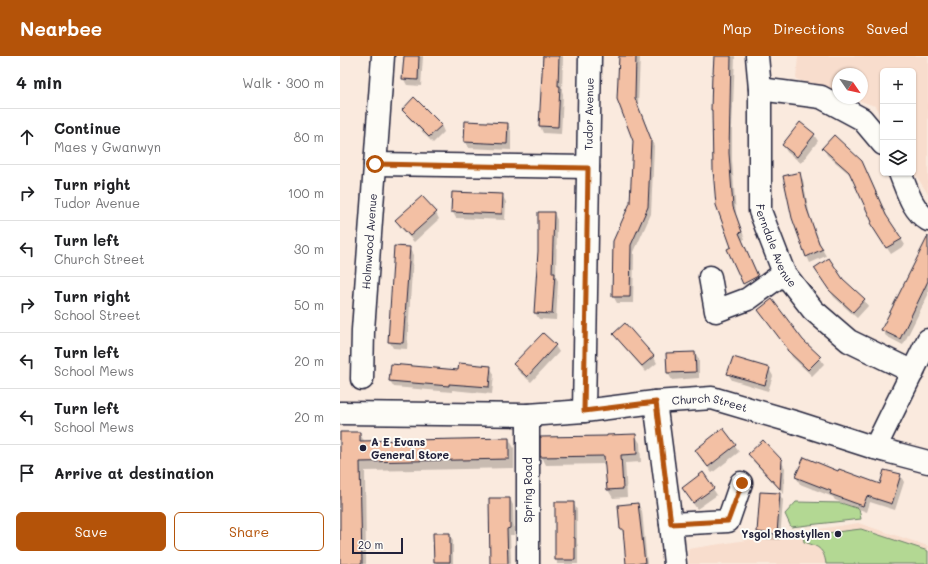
<!DOCTYPE html>
<meta charset="utf-8">
<style>
:root{--surface:#fff;--page:#f6f6f6;--text:#202124;--muted:#757577;--line:#e0e0e0;--accent:#b45309}
body{margin:0;font-family:Mali,sans-serif;background:var(--page);color:var(--text)}
.controls{position:absolute;right:12px;top:12px;display:grid;overflow:hidden;border-radius:6px;box-shadow:0 1px 3px #0004}
.controls button{width:36px;height:36px;display:grid;place-items:center;padding:0;border:0;border-bottom:1px solid var(--line);background:var(--surface);color:var(--text);font:20px sans-serif}
.compass{position:absolute;left:492px;top:12px;width:36px;height:36px;border-radius:50%;background:var(--surface);box-shadow:0 1px 3px #0004;rotate:124deg}
.scale{position:absolute;left:12px;bottom:10px;width:51px;box-sizing:border-box;padding-left:4px;border:2px solid #22223b;border-top:0;font-size:11px;line-height:14px;white-space:nowrap;color:#22223b;-webkit-text-stroke:3px #fdfcf7;paint-order:stroke}
.stop{position:absolute;width:12px;height:12px;margin:-9px;border:3px solid #b45309;border-radius:50%;background:#fff}
.stop.end{background:#b45309;border-color:#fff;box-shadow:0 1px 4px #0008}
.list{margin:0;padding:0;list-style:none}
h2{display:flex;justify-content:space-between;align-items:center;height:52px;margin:0;padding:0 16px;font-size:17px}
h2 small{font-size:13px;font-weight:400;color:var(--muted)}
.list li{display:grid;grid-template-columns:26px 1fr auto;gap:12px;align-items:center;box-sizing:border-box;height:56px;padding:0 16px;border-top:1px solid var(--line)}
.list b{display:block;font-size:15px;white-space:nowrap}
.list p{margin:0;font-size:13px;white-space:nowrap;color:var(--muted)}
.list em{font-size:13px;font-style:normal;color:var(--muted)}
.actions{display:flex;gap:8px;padding:12px 16px}
.actions a{flex:1;padding:9px 0;border:1px solid var(--accent);border-radius:6px;text-align:center;font-size:14px;color:var(--accent)}
.actions .main{background:var(--accent);color:#fff}
.icon{flex:none;width:22px;height:22px;fill:none;stroke:currentColor;stroke-width:2;stroke-linecap:round;stroke-linejoin:round}
.map{position:relative;flex:none;width:588px;height:508px;overflow:hidden}
header{display:flex;align-items:center;gap:24px;box-sizing:border-box;height:56px;padding:0 20px;background:var(--accent);color:#fff}
header strong{font-size:19px}
nav{display:flex;gap:22px;margin-inline-start:auto;font-size:14px}
main{display:flex}
aside{flex:1;background:var(--surface)}
.map>svg:first-child{display:block}
.built{fill:#f8ddcd}
.green{fill:#b3d893;stroke:#6a7d67}
.shadow{fill:#0003}
.building{fill:#f3c0a4;stroke:#22223b}
.lines{fill:none;stroke-linecap:round;stroke-linejoin:round}
.minor-casing{stroke:#22223b;stroke-width:25}
.minor{stroke:#fdfcf7;stroke-width:22}
.route{stroke:#b45309;stroke-width:5}
.poi-dot{fill:#22223b;stroke:#fdfcf7;stroke-width:1.5}
.labels{text-anchor:middle;stroke-width:4;stroke-linejoin:round;paint-order:stroke}
.street-label{font-size:11px;fill:#22223b;stroke:#fdfcf7}
.poi-label{font-size:11px;font-weight:bold;fill:#22223b;stroke:#fdfcf7;text-anchor:start}
</style>
<header>
<strong>Nearbee</strong>
<nav><a>Map</a><a>Directions</a><a>Saved</a></nav>
</header>
<main>
<aside>
<h2>4 min<small>Walk · 300 m</small></h2>
<ul class="list">
<li><svg class="icon" aria-label="ahead" viewBox="0 0 24 24"><path d="M12 20V5M6 11l6-6 6 6"/></svg><div><b>Continue</b><p>Maes y Gwanwyn</p></div><em>80 m</em></li>
<li><svg class="icon" aria-label="right" viewBox="0 0 24 24"><path d="M7 20v-9h11M14 6l5 5-5 5"/></svg><div><b>Turn right</b><p>Tudor Avenue</p></div><em>100 m</em></li>
<li><svg class="icon" aria-label="left" viewBox="0 0 24 24"><path d="M17 20v-9H6M10 6l-5 5 5 5"/></svg><div><b>Turn left</b><p>Church Street</p></div><em>30 m</em></li>
<li><svg class="icon" aria-label="right" viewBox="0 0 24 24"><path d="M7 20v-9h11M14 6l5 5-5 5"/></svg><div><b>Turn right</b><p>School Street</p></div><em>50 m</em></li>
<li><svg class="icon" aria-label="left" viewBox="0 0 24 24"><path d="M17 20v-9H6M10 6l-5 5 5 5"/></svg><div><b>Turn left</b><p>School Mews</p></div><em>20 m</em></li>
<li><svg class="icon" aria-label="left" viewBox="0 0 24 24"><path d="M17 20v-9H6M10 6l-5 5 5 5"/></svg><div><b>Turn left</b><p>School Mews</p></div><em>20 m</em></li>
<li><svg class="icon" aria-label="arrive" viewBox="0 0 24 24"><path d="M6 21V4h12l-3 4 3 4H6"/></svg><div><b>Arrive at destination</b></div></li>
</ul>
<div class="actions"><a class="main">Save</a><a>Share</a></div>
</aside>
<div class="map">
<svg width="588" height="508" viewBox="0 0 588 508">
<rect width="100%" height="100%" fill="#faeade"/>
<filter id="ink" filterUnits="userSpaceOnUse"><feTurbulence type="fractalNoise" baseFrequency=".025" numOctaves="2"/><feDisplacementMap in="SourceGraphic" scale="8" xChannelSelector="R" yChannelSelector="G"/><feConvolveMatrix kernelMatrix="1 2 1 2 8 2 1 2 1" color-interpolation-filters="sRGB"/></filter>
<g filter="url(#ink)">
<path class="built" d="M458 0H588V138L573 115V15H543V64L535 50 511 42H522V18H498V38L456 23Z
M518 467 588 490V508H349L348 493Z"/>
<path class="green" d="M456 446 501 447 519 453 521 463 451 471 445 458Z
M521 473 588 495V508H486C484 492 477 490 464 486L463 480Z"/>
<path class="shadow" d="M65 0H83L81 30 67 29 63 22Z
M202 0H223L222 35 223 38 221 78 203 77 200 70 203 12 202 10Z
M280 0H300L298 49 314 90 311 158 294 196 293 247H277L273 240 291 148 294 85Z
M375 0H395L392 74V104L396 158 405 183 402 184 418 219 403 227 392 192 374 19Z
M63 54 101 69 104 76 93 87 67 60Z
M168 68 171 75V94L129 92 125 85Z
M474 79 478 85 461 107 447 96 443 89Z
M484 92 525 112 549 164 565 189 551 198 535 174 513 121 487 99Z
M459 118 463 124 470 161 482 193 486 200 470 207 467 200Z
M162 139 166 146 165 164 116 162 112 155Z
M96 157 99 163 74 186 60 171 56 164Z
M214 157 217 164 216 221 218 225 216 264 199 263 195 257Z
M69 192 73 199 67 293 53 292 49 285Z
M588 202V239L563 289 546 280 542 274Z
M479 219 502 223 524 244 528 250 517 262 494 241Z
M419 221 421 227 407 234 404 229Z
M423 260 462 284 480 302 484 308 472 320 452 301 448 293Z
M203 278 215 290 219 296 191 326 178 315 175 308Z
M274 278 313 300 317 307 306 316 278 284Z
M355 297 359 303V322L332 324 328 317 327 298Z
M150 311 154 318 152 338 112 334V336L54 331 50 325Z
M429 313 433 320 428 335 392 324 388 318Z
M383 374 399 396 372 417 356 395Z
M0 377H19L25 386 169 383 174 392V412L25 415 26 508H1Z
M295 379 300 387 301 406 285 407 287 441 273 442 268 434 266 408 206 409 202 401 268 381Z
M409 398 441 405 445 412 444 438 413 405Z
M499 416 540 430 560 419 564 426 555 454 530 446 527 456 495 444 493 441 460 428 456 421Z
M363 418 377 439 357 453 347 439Z
M421 437 439 438 443 444 440 484 421 483 418 476Z
M170 443 173 449 174 479H170L171 508H151Z
M216 447H233L237 454V487L238 490V508H217Z
M298 448 302 455 307 508H287L284 478 281 473Z
M94 478H109L113 484V508H96Z"/>
<path class="building" d="M64 0H79L78 24 62 23Z
M203 0H219L218 30H220L218 71 199 70Z
M279 0H296L295 42 311 83 308 151 291 189 290 241H272L273 185 290 147 293 85 277 43Z
M374 0H391L389 97 393 151 402 176 399 177 418 220 403 228 387 193 391 191 376 149 373 114 372 54H371L372 18H373Z
M74 41 102 69 89 81 62 54Z
M125 65 168 67 167 88 124 86Z
M460 66 475 78 457 101 442 89Z
M494 79 522 105 546 159 562 183 546 192 530 167 532 166 509 116 482 92Z
M460 116 467 153 479 187 483 193 466 201 452 162 443 120Z
M112 136 163 138 162 158 111 156Z
M82 140 97 156 70 180 55 164Z
M198 156H214L212 217H215L212 258 194 257 198 195Z
M588 180V225L560 283 541 274Z
M54 190 70 191 63 287 48 286Z
M489 202 503 223 525 243 513 256 489 234 474 212Z
M432 243 463 284 481 301 468 314 447 294V292L418 254Z
M285 267 314 300 302 310 273 278Z
M203 277 216 289 187 321 173 308Z
M355 296 356 316 327 317 326 297Z
M393 301 430 312 425 329 387 318Z
M119 307 151 310 149 331 109 328V330L49 325 51 308 118 314Z
M383 372 396 389 368 411 355 394Z
M0 376H20V385L169 382V403L20 406 22 508H0Z
M296 378 297 398 281 399 283 433 267 434 264 400 200 401V381L267 380V379Z
M423 384 442 404 440 433 408 398Z
M464 401 498 415 499 413 540 428 544 414 561 418 552 448 527 440 523 450 490 438 491 435 455 421Z
M363 416 374 432 353 447 342 432Z
M420 436 440 437 437 478 417 476Z
M149 442H170V472L167 473 168 508H150Z
M215 446H234V482H235V504H215Z
M298 447 305 507 286 508 283 473H280L278 449Z
M93 477H110V506H94Z"/>
<g class="lines">
<g class="minor-casing">
<g id="minor">
<path id="s1" d="M417 0 420 33V155L444 217 473 254 509 285 573 316"/>
<path d="M420 33 481 41 522 63 543 88"/>
<path d="M35 108 248 111"/>
<path d="M560 117C567 134 572 154 588 164"/>
<path d="M370 221 376 255 408 243 444 217"/>
<path id="s2" d="M22 323 23 274 43 0"/>
<path d="M315 346 331 468 335 508"/>
<path id="s3" d="M244 355 250 0"/>
<path id="s4" d="M0 357 188 359 244 355 315 346 372 342 454 366 535 392 588 406"/>
<path d="M188 359V508"/>
<path d="M535 392 588 284"/>
<path d="M331 468 388 465 401 427"/>
</g>
</g>
<use href="#minor" class="minor"/>
</g>
</g>
<g class="lines" filter="url(#ink)">
<path class="route" d="M35 108 248 112 244 355 316 346 331 468 388 465 402 427"/>
</g>
<g class="poi-dot">
<circle cx="23" cy="392" r="4"/>
<circle cx="498" cy="478" r="4"/>
</g>
<g class="labels">
<g class="street-label">
<text dy="4" stroke="none"><textPath href="#s3" startOffset="297">Tudor Avenue</textPath></text>
<text dy="4" stroke="none"><textPath href="#s2" startOffset="138">Holmwood Avenue</textPath></text>
<text dy="4" stroke="none"><textPath href="#s1" startOffset="193">Ferndale Avenue</textPath></text>
<text dy="4" stroke="none"><textPath href="#s4" startOffset="371">Church Street</textPath></text>
<text transform="translate(188 434) rotate(-90)" y="4">Spring Road</text>
</g>
<g class="poi-label">
<text x="31" y="390">A E Evans<tspan x="31" dy="13">General Store</tspan></text>
<text x="490" y="482" text-anchor="end">Ysgol Rhostyllen</text>
</g>
</g>
</svg>
<div class="controls">
<button>+</button>
<button>−</button>
<button><svg class="icon" aria-label="layers" viewBox="0 0 24 24"><path d="M12 4l9 5-9 5-9-5zM3 14l9 5 9-5"/></svg></button>
</div>
<svg class="compass" viewBox="-18 -18 36 36"><path d="M0-13l5 13h-10z" fill="#e53935"/><path d="M0 13l5-13h-10z" fill="#757577"/></svg>
<div class="scale">20 m</div>
<div class="stop" style="left:35px;top:108px"></div>
<div class="stop end" style="left:402px;top:427px"></div>
</div>
</main>
